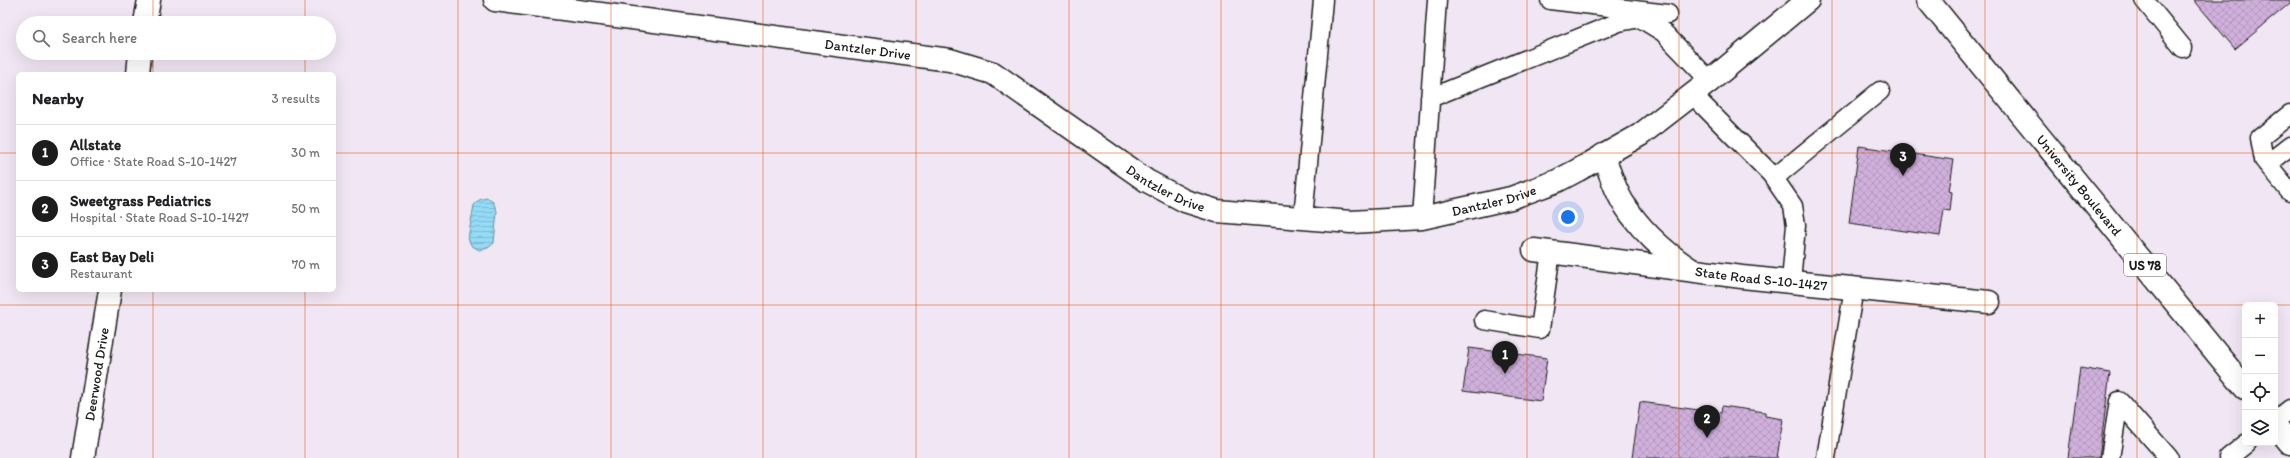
<!DOCTYPE html>
<meta charset="utf-8">
<style>
:root{--surface:#fff;--page:#f2f2f2;--text:#202124;--muted:#757577;--line:#e0e0e0;--accent:#1c1c1c}
body{margin:0;font-family:Itim,sans-serif;background:var(--page);color:var(--text)}
.controls{position:absolute;right:12px;bottom:12px;display:grid;overflow:hidden;border-radius:6px;box-shadow:0 4px 16px #0002}
.controls button{width:36px;height:36px;display:grid;place-items:center;padding:0;border:0;border-bottom:1px solid var(--line);background:var(--surface);color:var(--text);font:20px sans-serif}
.you{position:absolute;left:1568px;top:217px;width:14px;height:14px;margin:-10px;border:3px solid #fff;border-radius:50%;background:#1a73e8;box-shadow:0 0 0 6px #1a73e833}
.badge{display:grid;place-items:center;width:26px;height:26px;border-radius:50%;background:var(--accent);color:#fff;font-size:13px;font-weight:700}
.pin{position:absolute;translate:-50% -33px;filter:drop-shadow(0 1px 2px #0008)}
.pin::after{content:'';position:absolute;top:21px;width:14px;height:12px;background:inherit;clip-path:polygon(0 0,100% 0,50% 100%)}
.list{margin:0;padding:0;list-style:none}
h2{display:flex;justify-content:space-between;align-items:center;height:52px;margin:0;padding:0 16px;font-size:17px}
h2 small{font-size:13px;font-weight:400;color:var(--muted)}
.list li{display:grid;grid-template-columns:26px 1fr auto;gap:12px;align-items:center;box-sizing:border-box;height:56px;padding:0 16px;border-top:1px solid var(--line)}
.list b{display:block;font-size:15px;white-space:nowrap}
.list p{margin:0;font-size:13px;white-space:nowrap;color:var(--muted)}
.list em{font-size:13px;font-style:normal;color:var(--muted)}
.icon{flex:none;width:22px;height:22px;fill:none;stroke:currentColor;stroke-width:2;stroke-linecap:round;stroke-linejoin:round}
.map{position:relative;flex:none;width:2290px;height:458px;overflow:hidden}
.search{position:absolute;background:var(--surface);box-shadow:0 4px 16px #0002;left:16px;top:16px;width:320px;height:44px;display:flex;align-items:center;gap:10px;box-sizing:border-box;padding:0 14px;border-radius:22px;color:var(--muted);font-size:15px}
.panel{position:absolute;background:var(--surface);box-shadow:0 4px 16px #0002;left:16px;top:72px;width:320px;height:220px;border-radius:6px}
.map>svg:first-child{display:block}
.water{fill:url(#water-rules);stroke:#648f9f}
.building{fill:url(#building-cross-hatch);stroke:#1c1c1c}
.lines{fill:none;stroke-linecap:round;stroke-linejoin:round}
.service-casing{stroke:#1c1c1c;stroke-width:21}
.minor-casing{stroke:#1c1c1c;stroke-width:25}
.primary-casing{stroke:#1c1c1c;stroke-width:25}
.service{stroke:#fff;stroke-width:18}
.minor{stroke:#fff;stroke-width:22}
.primary{stroke:#fff;stroke-width:22}
.grid{fill:none;stroke:#de560d;stroke-width:1;stroke-opacity:0.55}
.labels{text-anchor:middle;stroke-width:3.5;stroke-linejoin:round;paint-order:stroke}
.shield{fill:#fff;stroke:#606060;stroke-width:1}
.shield-label{font-size:13px;font-weight:bold;fill:#1c1c1c}
.street-label{font-size:14px;fill:#1c1c1c;stroke:#fff}
</style>
<div class="map">
<svg width="2290" height="458" viewBox="0 0 2290 458">
<defs>
<pattern id="water-rules" width="6" height="5" patternUnits="userSpaceOnUse"><rect width="6" height="5" fill="#94dbf6"/><path d="M0 2.5h6" fill="none" stroke="#7fbbd2"/></pattern>
<pattern id="building-cross-hatch" width="8" height="8" patternUnits="userSpaceOnUse"><rect width="8" height="8" fill="#cfb0dc"/><path d="M0 0l8 8M0 8l8-8" fill="none" stroke="#b197bc"/></pattern>
</defs>
<rect width="100%" height="100%" fill="#f1e7f4"/>
<filter id="ink" filterUnits="userSpaceOnUse"><feTurbulence type="fractalNoise" baseFrequency=".025" numOctaves="2"/><feDisplacementMap in="SourceGraphic" scale="8" xChannelSelector="R" yChannelSelector="G"/><feConvolveMatrix kernelMatrix="1 2 1 2 8 2 1 2 1" color-interpolation-filters="sRGB"/></filter>
<g filter="url(#ink)">
<path class="water" d="M487 198 493 202 497 211 494 243 488 248 479 250 471 245 468 238 474 205 479 200Z"/>
<path class="building" d="M2194 0H2290V3L2235 49Z
M1859 146 1954 160 1949 191 1952 192 1950 211 1944 210 1940 236 1849 223Z
M1469 348 1547 358 1541 401 1463 391Z
M2080 368 2110 373 2099 458H2068Z
M1640 402 1721 413 1722 406 1765 412V416L1783 419 1777 458H1632Z"/>
<g class="lines">
<g class="service-casing">
<path id="service" d="M1550 0 1668 14
M2144 0 2183 48
M1692 94 1771 174 1793 206 1796 225 1791 282
M1430 98 1619 22 1640 18 1663 32 1710 81
M2290 114 2260 138 2264 160 2290 192
M2267 164 2290 146
M1774 178 1880 91
M1303 218 1323 0
M1422 218 1437 0
M1484 320 1540 329 1551 252
M2275 421 2290 409
M1826 458 1854 288
M2110 458 2119 401 2169 458
M2228 458 2247 443"/>
</g>
<g class="minor-casing">
<g id="minor">
<path id="s1" d="M495 0 950 60 993 73 1147 181 1185 201 1217 211 1351 222 1422 218 1511 198 1557 181 1578 170 1640 135 1710 81 1808 0"/>
<path d="M145 23 149 0"/>
<path d="M138 74 140 53"/>
<path d="M1603 155C1609 170 1614 187 1622 201 1639 229 1663 251 1690 269"/>
<path id="s2" d="M1534 250 1742 277 1989 302"/>
<path id="s3" d="M83 458 110 290"/>
</g>
</g>
<g class="primary-casing">
<g id="primary">
<path id="s4" d="M1928 0 2245 388"/>
<path d="M2275 425 2290 443"/>
</g>
</g>
<use href="#service" class="service"/>
<use href="#minor" class="minor"/>
<use href="#primary" class="primary"/>
</g>
</g>
<path class="grid" d="M153 0V23M305 0V23M458 0V458M611 0V458M763 0V458M916 0V458M1069 0V458M1221 0V458M1374 0V458M1527 0V458M1679 0V458M1832 0V458M1985 0V458M2137 0V458M153 53V74M305 53V74M0 153H18M334 153H2290M153 290V458M305 290V458M0 305H2245M2275 305H2290"/>
<g class="labels">
<rect class="shield" x="2124" y="254" width="42" height="22" rx="3"/>
<g class="shield-label">
<text x="2145" y="270">US 78</text>
</g>
<g class="street-label">
<text dy="5" stroke="none"><textPath href="#s1" startOffset="376">Dantzler Drive</textPath></text>
<text dy="5" stroke="none"><textPath href="#s4" startOffset="239">University Boulevard</textPath></text>
<text dy="5" stroke="none"><textPath href="#s1" startOffset="712">Dantzler Drive</textPath></text>
<text dy="5" stroke="none"><textPath href="#s1" startOffset="1048">Dantzler Drive</textPath></text>
<text dy="5" stroke="none"><textPath href="#s2" startOffset="229">State Road S-10-1427</textPath></text>
<text dy="5" stroke="none"><textPath href="#s3" startOffset="85">Deerwood Drive</textPath></text>
</g>
</g>
</svg>
<div class="controls">
<button>+</button>
<button>−</button>
<button><svg class="icon" aria-label="locate" viewBox="0 0 24 24"><circle cx="12" cy="12" r="6"/><path d="M12 2v4M12 18v4M2 12h4M18 12h4"/></svg></button>
<button><svg class="icon" aria-label="layers" viewBox="0 0 24 24"><path d="M12 4l9 5-9 5-9-5zM3 14l9 5 9-5"/></svg></button>
</div>
<div class="you"></div>
<div class="pin badge" style="left:1505px;top:374px">1</div>
<div class="pin badge" style="left:1707px;top:438px">2</div>
<div class="pin badge" style="left:1903px;top:176px">3</div>
<div class="search"><svg class="icon" aria-label="search" viewBox="0 0 24 24"><circle cx="10" cy="10" r="6"/><path d="M15 15l6 6"/></svg>Search here</div>
<section class="panel">
<h2>Nearby<small>3 results</small></h2>
<ul class="list">
<li><span class="badge">1</span><div><b>Allstate</b><p>Office · State Road S-10-1427</p></div><em>30 m</em></li>
<li><span class="badge">2</span><div><b>Sweetgrass Pediatrics</b><p>Hospital · State Road S-10-1427</p></div><em>50 m</em></li>
<li><span class="badge">3</span><div><b>East Bay Deli</b><p>Restaurant</p></div><em>70 m</em></li>
</ul>
</section>
</div>
